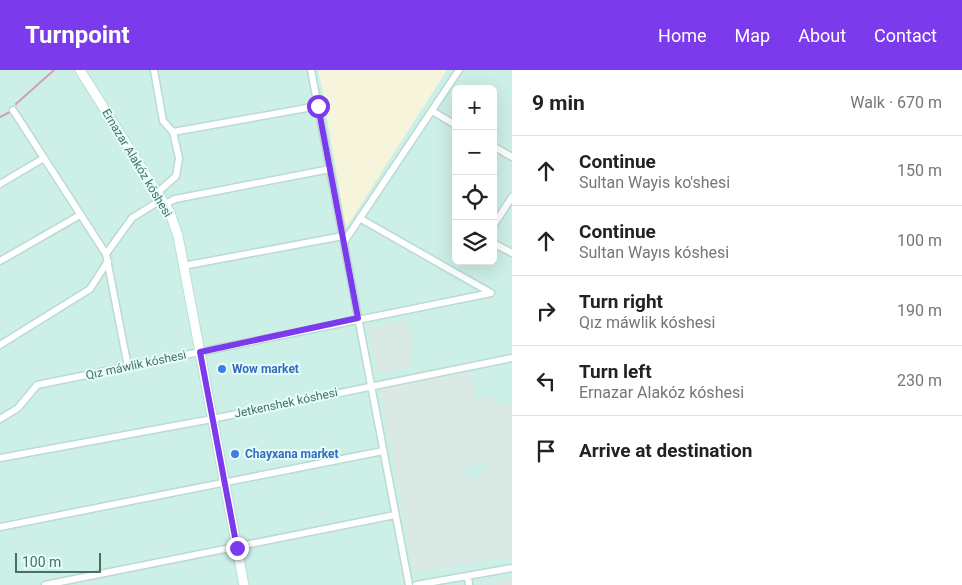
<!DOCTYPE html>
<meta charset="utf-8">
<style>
:root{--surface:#fff;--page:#f6f6f6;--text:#222;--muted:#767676;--line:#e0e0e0;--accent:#7c3aed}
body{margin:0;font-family:Roboto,sans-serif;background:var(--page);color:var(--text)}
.controls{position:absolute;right:15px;top:15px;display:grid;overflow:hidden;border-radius:8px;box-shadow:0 5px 20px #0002}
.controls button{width:45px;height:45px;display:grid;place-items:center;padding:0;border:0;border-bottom:1px solid var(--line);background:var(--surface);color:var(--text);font:25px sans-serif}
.scale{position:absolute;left:15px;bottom:12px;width:86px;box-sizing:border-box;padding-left:5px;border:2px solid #487060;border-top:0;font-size:14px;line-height:18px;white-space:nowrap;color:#487060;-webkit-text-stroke:4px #e5fefb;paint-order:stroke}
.stop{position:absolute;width:15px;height:15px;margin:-11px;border:4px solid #7c3aed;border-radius:50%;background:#fff}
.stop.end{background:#7c3aed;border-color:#fff;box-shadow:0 1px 5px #0008}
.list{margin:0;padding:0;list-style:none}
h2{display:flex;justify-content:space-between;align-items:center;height:65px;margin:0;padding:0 20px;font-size:21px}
h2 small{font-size:16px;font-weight:400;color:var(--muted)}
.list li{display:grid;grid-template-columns:32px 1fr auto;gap:15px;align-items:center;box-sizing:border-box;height:70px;padding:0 20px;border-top:1px solid var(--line)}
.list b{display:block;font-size:19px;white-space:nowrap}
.list p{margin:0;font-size:16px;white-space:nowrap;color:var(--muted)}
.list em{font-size:16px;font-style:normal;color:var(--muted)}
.icon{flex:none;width:28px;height:28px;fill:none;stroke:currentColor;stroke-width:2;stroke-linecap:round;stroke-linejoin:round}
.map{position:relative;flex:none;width:512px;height:515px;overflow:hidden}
header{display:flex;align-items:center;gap:30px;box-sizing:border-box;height:70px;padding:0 25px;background:var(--accent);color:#fff}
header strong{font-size:24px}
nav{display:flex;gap:28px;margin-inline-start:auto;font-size:18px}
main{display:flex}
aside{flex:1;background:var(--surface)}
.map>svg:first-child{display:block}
.residential{fill:#ccefe8;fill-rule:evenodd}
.industrial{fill:#dbe9e5;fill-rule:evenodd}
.education{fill:#f7f4dc}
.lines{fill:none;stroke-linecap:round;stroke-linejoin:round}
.stream{stroke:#d49cbd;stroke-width:2}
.minor-casing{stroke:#badbd2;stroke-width:9}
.secondary-casing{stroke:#b7e0d5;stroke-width:11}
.minor{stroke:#fff;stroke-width:6}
.secondary{stroke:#fff;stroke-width:9}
.route{stroke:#7c3aed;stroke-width:6}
.shop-dot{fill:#3f7fe0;stroke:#e5fefb;stroke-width:2}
.labels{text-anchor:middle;stroke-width:4;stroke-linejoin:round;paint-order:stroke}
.street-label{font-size:12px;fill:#487060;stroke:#e5fefb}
.shop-label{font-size:12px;font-weight:bold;fill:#366cbe;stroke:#e5fefb;text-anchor:start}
</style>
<header>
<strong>Turnpoint</strong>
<nav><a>Home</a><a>Map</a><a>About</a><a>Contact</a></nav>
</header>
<main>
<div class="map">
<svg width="512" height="515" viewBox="0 0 512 515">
<rect width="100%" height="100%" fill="#dffbf7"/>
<path class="residential" d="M0 0H512V515H0ZM456 19H493V191H456Z"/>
<path class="industrial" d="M407 250 414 286H409L411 297 378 304 368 258Z
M470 301 475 329 492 326 493 332 512 336V487L414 503 380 318ZM484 393 487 404 467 409 465 398Z
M512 507V515L474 514Z"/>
<path class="education" d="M318 0H447L346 158 322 19Z"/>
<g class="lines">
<path class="stream" d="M16 34 54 0
M0 47 10 42"/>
<g class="minor-casing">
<path id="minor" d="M154 0 163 51 173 62 179 88 176 106 157 123
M311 0 409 515
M13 40 106 184 128 297
M432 41 456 55
M173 62 318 36
M493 76 512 87
M0 114 44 88
M164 135 175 129 330 99
M361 149 491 223
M493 156 512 127
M344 172 459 0
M493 173 512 183
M106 184 132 148 161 130
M0 191 80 145
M183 196 343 166
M0 275 90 219 108 191
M0 349 18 338 37 315 491 223
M0 388 212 349 512 288
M0 457 383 381
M468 506 469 515
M45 515 395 445
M416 515 512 498"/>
</g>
<g class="secondary-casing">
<path id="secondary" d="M80 0 170 143 178 166 244 515"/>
</g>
<use href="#minor" class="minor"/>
<use href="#secondary" class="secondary"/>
</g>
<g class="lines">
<path class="route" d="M237 478 200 282 358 248 318 36"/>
</g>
<g class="shop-dot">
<circle cx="222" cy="299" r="5"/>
<circle cx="235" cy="384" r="5"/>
</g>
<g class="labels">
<g class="street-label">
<text transform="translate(137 93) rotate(59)" y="4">Ernazar Alakóz kóshesi</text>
<text transform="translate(136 295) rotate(-12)" y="4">Qız máwlik kóshesi</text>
<text transform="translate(286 333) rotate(-12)" y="4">Jetkenshek kóshesi</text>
</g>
<g class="shop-label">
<text x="232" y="303">Wow market</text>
<text x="245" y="388">Chayxana market</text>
</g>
</g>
</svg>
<div class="controls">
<button>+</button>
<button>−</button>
<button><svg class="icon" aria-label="locate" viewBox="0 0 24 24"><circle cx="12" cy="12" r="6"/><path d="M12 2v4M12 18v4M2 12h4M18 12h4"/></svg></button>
<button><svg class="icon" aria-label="layers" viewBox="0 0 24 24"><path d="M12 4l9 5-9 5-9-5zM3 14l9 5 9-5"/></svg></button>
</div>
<div class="scale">100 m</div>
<div class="stop" style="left:318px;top:36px"></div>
<div class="stop end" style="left:237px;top:478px"></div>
</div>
<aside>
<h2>9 min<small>Walk · 670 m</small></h2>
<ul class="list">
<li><svg class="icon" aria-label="ahead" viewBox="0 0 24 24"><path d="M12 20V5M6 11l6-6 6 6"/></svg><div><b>Continue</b><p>Sultan Wayis ko'shesi</p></div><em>150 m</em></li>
<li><svg class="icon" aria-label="ahead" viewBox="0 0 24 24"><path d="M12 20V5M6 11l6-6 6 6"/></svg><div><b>Continue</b><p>Sultan Wayıs kóshesi</p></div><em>100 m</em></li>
<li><svg class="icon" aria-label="right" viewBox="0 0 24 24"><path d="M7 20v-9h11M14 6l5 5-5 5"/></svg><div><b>Turn right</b><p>Qız máwlik kóshesi</p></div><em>190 m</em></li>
<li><svg class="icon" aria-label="left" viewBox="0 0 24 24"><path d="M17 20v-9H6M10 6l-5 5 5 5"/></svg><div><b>Turn left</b><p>Ernazar Alakóz kóshesi</p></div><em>230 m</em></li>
<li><svg class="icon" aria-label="arrive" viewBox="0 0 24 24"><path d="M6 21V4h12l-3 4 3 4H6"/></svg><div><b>Arrive at destination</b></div></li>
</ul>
</aside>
</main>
